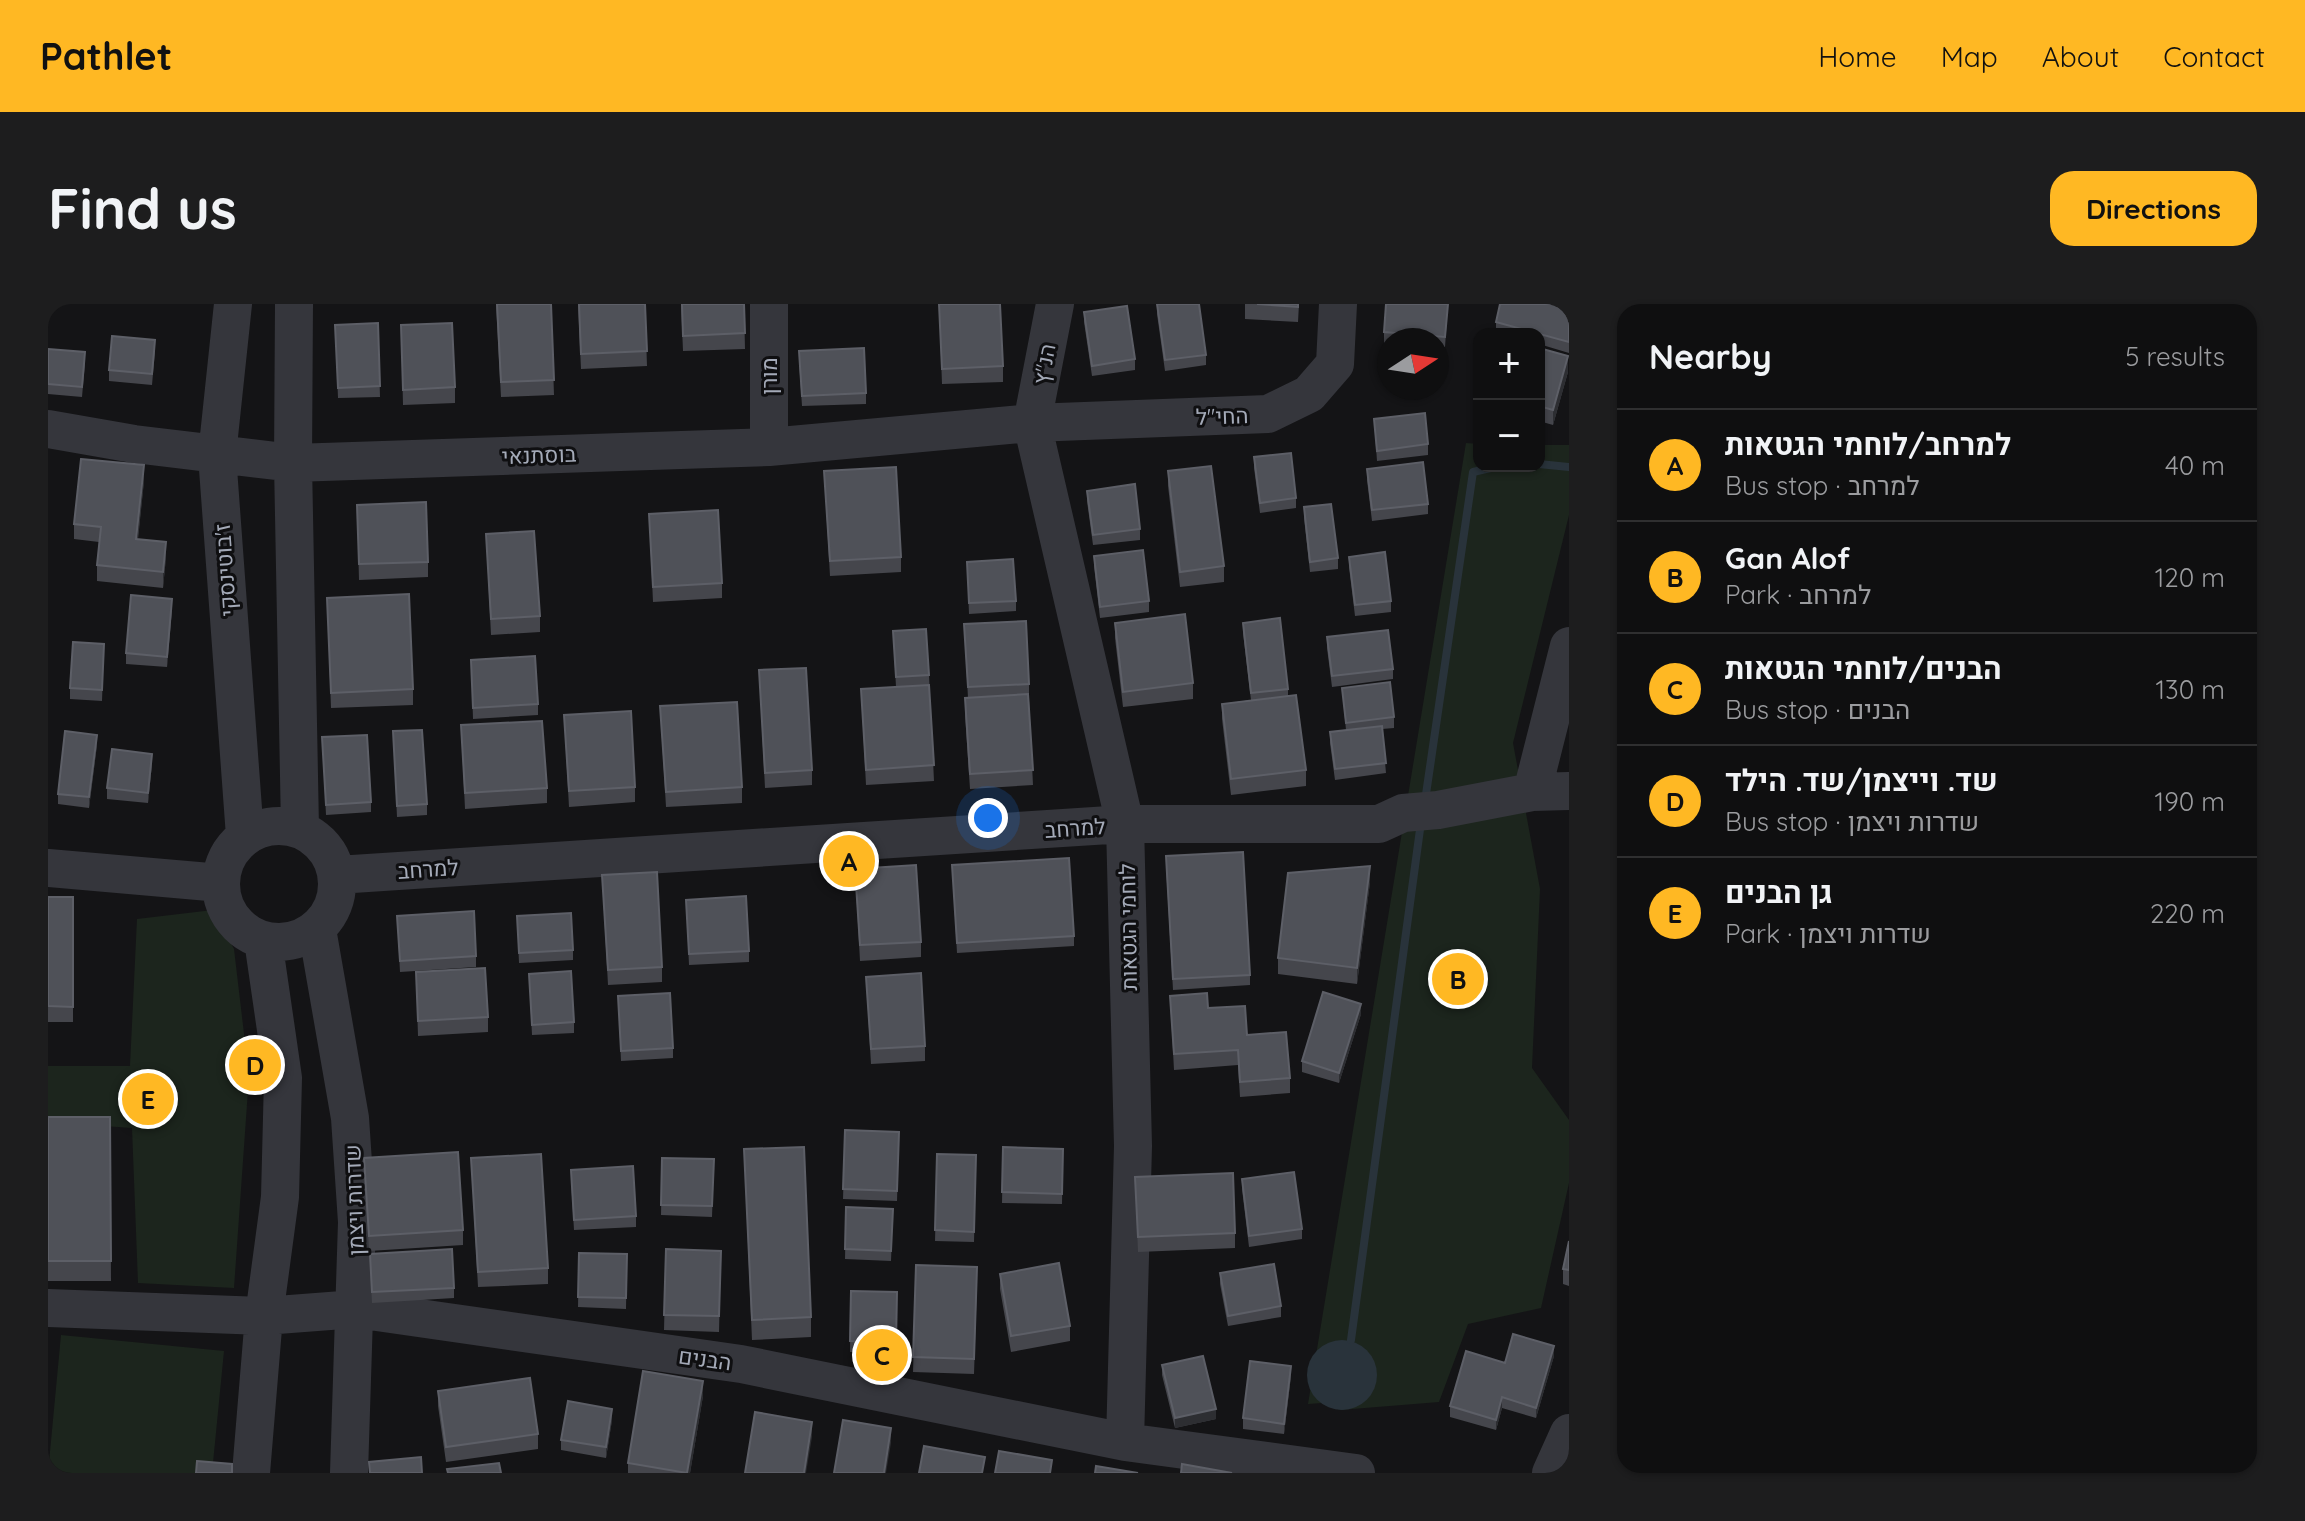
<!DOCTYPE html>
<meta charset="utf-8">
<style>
:root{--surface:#0f0f10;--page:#1d1d1e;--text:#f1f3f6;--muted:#9b9c9f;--line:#2f2f30;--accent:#ffb823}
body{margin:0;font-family:Quicksand,Heebo,sans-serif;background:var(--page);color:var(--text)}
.controls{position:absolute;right:24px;top:24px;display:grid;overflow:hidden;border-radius:16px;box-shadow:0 2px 6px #0004}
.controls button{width:72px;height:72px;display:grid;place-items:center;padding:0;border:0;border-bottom:2px solid var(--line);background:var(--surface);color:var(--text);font:40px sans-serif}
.compass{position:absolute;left:1329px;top:24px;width:72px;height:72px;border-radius:50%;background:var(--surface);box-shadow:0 2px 6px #0004;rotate:78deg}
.you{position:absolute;left:940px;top:514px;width:28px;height:28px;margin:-20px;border:6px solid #fff;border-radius:50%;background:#1a73e8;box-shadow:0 0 0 12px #1a73e833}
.badge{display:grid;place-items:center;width:52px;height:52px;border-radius:50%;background:var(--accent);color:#111;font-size:26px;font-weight:700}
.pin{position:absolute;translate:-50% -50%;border:4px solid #fff;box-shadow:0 2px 8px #0006}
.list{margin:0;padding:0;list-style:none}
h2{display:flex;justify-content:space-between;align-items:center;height:104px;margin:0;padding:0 32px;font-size:34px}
h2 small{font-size:26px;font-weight:400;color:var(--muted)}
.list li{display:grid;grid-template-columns:52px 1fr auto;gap:24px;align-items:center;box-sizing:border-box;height:112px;padding:0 32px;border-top:2px solid var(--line)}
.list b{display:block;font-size:30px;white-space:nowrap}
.list p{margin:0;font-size:26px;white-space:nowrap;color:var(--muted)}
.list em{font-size:26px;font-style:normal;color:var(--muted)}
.map{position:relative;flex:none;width:1521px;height:1169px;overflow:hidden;border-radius:24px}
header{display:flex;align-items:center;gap:48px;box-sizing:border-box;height:112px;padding:0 40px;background:var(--accent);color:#111}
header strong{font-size:38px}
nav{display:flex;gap:44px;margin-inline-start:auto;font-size:28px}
.intro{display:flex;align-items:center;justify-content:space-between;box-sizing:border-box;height:192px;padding:0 48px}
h1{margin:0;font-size:56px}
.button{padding:20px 36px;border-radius:24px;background:var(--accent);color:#111;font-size:28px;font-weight:700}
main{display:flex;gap:48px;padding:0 48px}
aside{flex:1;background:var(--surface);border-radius:24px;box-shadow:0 2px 6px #0004}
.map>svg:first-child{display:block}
.green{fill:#1c251d}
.water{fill:#29333b}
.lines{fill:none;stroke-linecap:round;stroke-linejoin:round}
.stream{stroke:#29333b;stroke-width:8}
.minor{stroke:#35363c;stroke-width:38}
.wall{fill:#45464c}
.shaded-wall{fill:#2d2e32}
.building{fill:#4f5158;stroke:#5d5f67;stroke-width:2}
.labels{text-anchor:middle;stroke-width:6;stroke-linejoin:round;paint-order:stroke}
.street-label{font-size:22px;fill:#a4aab8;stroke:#0f0f11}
</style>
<header>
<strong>Pathlet</strong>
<nav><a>Home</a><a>Map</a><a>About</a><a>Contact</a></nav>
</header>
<div class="intro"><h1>Find us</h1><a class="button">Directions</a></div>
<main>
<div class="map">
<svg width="1521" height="1169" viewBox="0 0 1521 1169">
<rect width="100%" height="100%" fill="#141416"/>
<path class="green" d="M1418 139 1431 140V162H1491V141H1521V211L1465 439 1492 585 1484 764 1521 816V879L1493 1004 1420 1020 1391 1098 1292 1106 1274 1099 1260 1100Z
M165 606 186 645 201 772 186 984 90 979 84 824 0 818V762H82L89 615Z
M13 1031 176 1047 164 1169H0Z"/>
<path class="water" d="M1259 1071a35 35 0 1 1 70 0a35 35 0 1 1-70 0Z"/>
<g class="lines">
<path class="stream" d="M1491 160 1521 163
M1377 497 1425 168 1451 162
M1303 1036 1373 518"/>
<path class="minor" d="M185 0 169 151 197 532
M246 0 245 159 252 524
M1007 0 984 119 1077 520 1085 842 1077 1138
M0 125 86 140 245 159 721 143 984 119 1220 110 1261 90 1287 60 1290 0
M721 143V0
M1484 488 1521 342
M173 580a58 58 0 1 1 116 0a58 58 0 1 1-116 0Z
M0 564 173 579
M289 571 1077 520H1331L1355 509 1390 506 1484 488 1521 487
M269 625 302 814 309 918 301 1169
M0 1004 216 1012 308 1005 693 1060 1077 1138 1308 1169
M203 1169 216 1012 232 893 235 774 215 636
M1503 1169 1521 1129"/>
</g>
<path class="wall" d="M448 0H503L506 91 453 93Z
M530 0H597L599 62 533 65Z
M633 0H696L697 45 635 47Z
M891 0 955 62V78L894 80Z
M1109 0 1158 51V61L1117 67 1109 10Z
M1197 0H1251L1250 18 1197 15Z
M1400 0 1397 43H1389V36H1341V39H1336V28Z
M1521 0V49L1491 40V30H1454L1448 28V18Z
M1036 8 1087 55V66L1044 72 1036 18Z
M330 19 332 93 290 94 287 21Z
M353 21 407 83V99L355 101Z
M1491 44 1520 68 1505 121 1491 117Z
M0 45 37 59 34 93 0 90Z
M107 47 104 81 61 77V66Z
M751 57 818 89V100L754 102Z
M1326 115 1380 140V151L1329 157Z
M1206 153 1248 194V204L1212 209 1206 164Z
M1319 165 1380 200V210L1324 217 1319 176Z
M776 167 853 253V268L782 272Z
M1120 167 1176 262V278L1132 283 1120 182Z
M96 177 90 235 118 253 115 284 49 277V261L51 238 26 235V220Z
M1039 187 1092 225V236L1045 241 1039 197Z
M309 201 380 258V273L311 276Z
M1256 203 1290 254V265L1262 268 1256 214Z
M601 210 674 279V294L605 298Z
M438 230 492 312V328L443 331Z
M1046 252 1101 297V308L1052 314 1046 262Z
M1301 253 1343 297V308L1307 312 1301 263Z
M919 258 968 297V307L921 310Z
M279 294 365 385V401L283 404Z
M124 305 119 363 78 360V349Z
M1067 319 1145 379V395L1075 403 1067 334Z
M1195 319 1240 385V392L1258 466V482L1183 491 1174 415V400L1203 396 1195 329Z
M916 320 981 380V395L985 481 922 485 917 410V394H920Z
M845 327 881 371 886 477 818 481 813 385 848 383Z
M1279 333 1345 365V375L1284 383 1279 344Z
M56 340 54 397 22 395V384Z
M423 356 490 400V411L425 415Z
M711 366 764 466V481L717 484Z
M1294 384 1346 413V424L1334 425 1338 469 1287 476 1282 439V428L1298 426Z
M612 402 694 483V499L618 503Z
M516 411 587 483V498L521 503Z
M413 421 499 484V499L417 505Z
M345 427 379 500V511L349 513Z
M274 433 323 498V508L278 511Z
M49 441 41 504 10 500V490Z
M104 460 100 499 59 495V484Z
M904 561 1026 632V642L909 649Z
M1118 562 1202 671V681L1125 686Z
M807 565 873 638V653L812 657Z
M554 571 614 663V678L560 681Z
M1322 578 1309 680 1230 670V654Z
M0 593H25V718H0Z
M638 596 701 647V658L641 661Z
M349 612 428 652V663L352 668Z
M469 612 525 646V656L471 659Z
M368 668 440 713V728L370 732Z
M481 670 526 718V729L484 731Z
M818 673 877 742V757L823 760Z
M570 692 625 744V754L573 757Z
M1122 692 1160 704 1242 774V789L1192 793 1190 761 1126 766Z
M1313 710 1291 779 1254 768V757Z
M0 813H62L63 977H0Z
M797 826 851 828 849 897 795 895Z
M955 843 1015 845 1014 900 954 899Z
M696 845 763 1013V1033L704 1036Z
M889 850 928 851 926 938 887 937Z
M316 854 415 926V941L321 947Z
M423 854 500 964V980L430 983Z
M614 854 666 855 664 913 613 911Z
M1087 873 1187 929V944L1090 948Z
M1194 875 1254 925V935L1201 943 1194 885Z
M523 876 588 912V923L526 926Z
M798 903 845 905 843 957 797 955Z
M1521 937V982L1515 980V965Z
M618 945 673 947 671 1028 616 1026Z
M531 949 579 950 578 1005 530 1003Z
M322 960 406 984V994L324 999Z
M868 961 929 979 926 1070 865 1068Z
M1172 969 1233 1002V1013L1180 1022 1172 980Z
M952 970 1022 1022V1037L963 1048 952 985Z
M803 987 849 988 848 1049 802 1048Z
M1506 1052 1488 1114 1454 1104 1448 1126 1402 1113V1102L1457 1059Z
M1114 1061 1168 1115 1127 1124 1114 1071Z
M1243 1072 1236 1130 1195 1125V1114Z
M390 1087 490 1130V1145L398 1158 390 1102Z
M655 1092 642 1169H580V1159Z
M564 1116 558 1154 513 1146V1136Z"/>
<path class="shaded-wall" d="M1520 52V68L1505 121V106Z
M96 161V177L88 250V235Z
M118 238V253L115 284V268Z
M124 295V305L119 363V353Z
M49 431V441L41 504V493Z
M104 450V460L100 499V489Z
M1322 562V578L1309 680V664Z
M1313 700V710L1291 779V769Z
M1506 1042V1052L1488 1114V1104Z
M1243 1062V1072L1236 1130V1120Z
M655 1077V1092L642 1169H639Z
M1454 1093V1104L1448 1126V1116Z
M564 1105V1116L558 1154V1143Z
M1168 1105V1115L1127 1124V1114Z
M764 1118V1133L758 1169H756Z
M843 1124V1139L838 1169H836Z"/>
<path class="building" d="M449 0H503L506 76 453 78Z
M531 0H597L599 47 533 50Z
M634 0H696L697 29 635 32Z
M891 0H952L955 62 894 65Z
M1109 0H1151L1158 51 1117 56Z
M1209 0H1250V3Z
M1338 0H1400L1397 33 1336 28Z
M1452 0H1521V38L1448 18Z
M1079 2 1087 55 1044 62 1036 8Z
M330 19 332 82 290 84 287 21Z
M404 19 407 83 355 86 353 21Z
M64 32 107 36 104 70 61 66Z
M816 44 818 89 754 92 751 47Z
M1491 44 1520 52 1505 106 1491 102Z
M0 45 37 48 34 83 0 80Z
M1377 109 1380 140 1329 147 1326 115Z
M1243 149 1248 194 1212 199 1206 153Z
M33 155 96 161 88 235 118 238 115 268 49 261 53 223 26 220Z
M1375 158 1380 200 1324 206 1319 165Z
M1163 162 1176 262 1132 268 1120 167Z
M848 163 853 253 782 257 776 167Z
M1087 180 1092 225 1045 231 1039 187Z
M378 198 380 258 311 260 309 201Z
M1283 200 1290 254 1262 258 1256 203Z
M670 206 674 279 605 283 601 210Z
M486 227 492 312 443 315 438 230Z
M1095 246 1101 297 1052 303 1046 252Z
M1337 248 1343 297 1307 301 1301 253Z
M965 255 968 297 921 299 919 258Z
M361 290 365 385 283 389 279 294Z
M83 291 124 295 119 353 78 349Z
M1137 310 1145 379 1075 388 1067 319Z
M1232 314 1240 385 1203 389 1195 319Z
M978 317 981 380 920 383 916 320Z
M878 325 881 371 848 373 845 327Z
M1340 326 1345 365 1284 372 1279 333Z
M25 338 56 340 54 386 22 384Z
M487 352 490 400 425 404 423 356Z
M758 364 764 466 717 469 711 366Z
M1342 378 1346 413 1298 419 1294 384Z
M881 381 886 461 818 466 813 385Z
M980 390 985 466 922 470 917 394Z
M1248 391 1258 466 1183 475 1174 400Z
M689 398 694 483 618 488 612 402Z
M583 407 587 483 521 487 516 411Z
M494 417 499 484 417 489 413 421Z
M1334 422 1338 459 1287 465 1282 428Z
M374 426 379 500 349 502 345 427Z
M17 427 49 431 41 493 10 490Z
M319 431 323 498 278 501 274 433Z
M64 445 104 450 100 489 59 484Z
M1195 548 1202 671 1125 675 1118 552Z
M1021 554 1026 632 909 639 904 561Z
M868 561 873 638 812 641 807 565Z
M1322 562 1309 664 1230 654 1240 569Z
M609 568 614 663 560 666 554 571Z
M698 592 701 647 641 650 638 596Z
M0 593H25V703L0 702Z
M426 607 428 652 352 657 349 612Z
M523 609 525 646 471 649 469 612Z
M437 664 440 713 370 717 368 668Z
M523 667 526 718 484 721 481 670Z
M873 669 877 742 823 745 818 673Z
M1275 688 1313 700 1291 769 1254 757Z
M622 689 625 744 573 747 570 692Z
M1159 689 1160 704 1197 702 1199 731 1238 728 1242 774 1192 778 1190 746 1126 750 1122 692Z
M0 813H62L63 957H0Z
M797 826 851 828 849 887 795 885Z
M756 843 763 1013 704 1016 696 845Z
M955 843 1015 845 1014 890 954 888Z
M410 848 415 926 321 932 316 854Z
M493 850 500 964 430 968 423 854Z
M889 850 928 851 926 928 887 926Z
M614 854 666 855 664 902 613 901Z
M585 862 588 912 526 916 523 866Z
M1246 868 1254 925 1201 932 1194 875Z
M1185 869 1187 929 1090 933 1087 873Z
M798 903 845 905 843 947 797 945Z
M1521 937V966L1515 965Z
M404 945 406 984 324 988 322 950Z
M618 945 673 947 671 1012 616 1011Z
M531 949 579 950 578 994 530 993Z
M1011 959 1022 1022 963 1032 952 970Z
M1226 960 1233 1002 1180 1012 1172 969Z
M868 961 929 963 926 1055 865 1053Z
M803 987 849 988 848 1039 802 1037Z
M1465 1030 1506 1042 1488 1104 1454 1093 1448 1116 1402 1102 1418 1047 1457 1059Z
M1155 1052 1168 1105 1127 1114 1114 1061Z
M1202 1057 1243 1062 1236 1120 1195 1114Z
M595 1067 655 1077 639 1169 580 1159Z
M482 1074 490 1130 398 1143 390 1087Z
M520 1097 564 1105 558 1143 513 1136Z
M707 1108 764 1118 756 1169H697Z
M795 1116 843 1124 836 1169H786Z
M876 1142 937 1153 934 1169H871Z
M951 1147 1004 1156 1002 1169H947Z
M373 1153 374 1169H322L321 1158Z
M149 1157 184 1160V1169H148Z
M451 1159 453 1169H400L399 1165Z
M1134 1160 1184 1169H1133Z
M1048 1162 1090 1169H1047Z"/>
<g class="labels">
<g class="street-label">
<text transform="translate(996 60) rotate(-79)" y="8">הנ"ץ</text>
<text transform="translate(721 72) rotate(-90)" y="8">מורן</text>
<text transform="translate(1174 112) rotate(-2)" y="8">החי"ל</text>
<text transform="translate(491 151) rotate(-2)" y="8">בוסתנאי</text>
<text transform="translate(177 266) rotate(-94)" y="8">ז'בוטינסקי</text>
<text transform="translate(1027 524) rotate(-4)" y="8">למרחב</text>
<text transform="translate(380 565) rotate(-4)" y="8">למרחב</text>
<text transform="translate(1080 623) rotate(-91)" y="8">לוחמי הגטאות</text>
<text transform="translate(306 896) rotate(-92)" y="8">שדרות ויצמן</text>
<text transform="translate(657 1055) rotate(8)" y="8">הבנים</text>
</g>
</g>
</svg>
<div class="controls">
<button>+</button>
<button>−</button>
</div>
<svg class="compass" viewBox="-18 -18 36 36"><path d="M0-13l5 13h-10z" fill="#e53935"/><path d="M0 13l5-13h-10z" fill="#9b9c9f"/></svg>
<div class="you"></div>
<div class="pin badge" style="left:801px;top:557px">A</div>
<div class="pin badge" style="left:1410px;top:675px">B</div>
<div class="pin badge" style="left:834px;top:1051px">C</div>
<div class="pin badge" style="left:207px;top:761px">D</div>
<div class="pin badge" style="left:100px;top:795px">E</div>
</div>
<aside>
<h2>Nearby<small>5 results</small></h2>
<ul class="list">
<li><span class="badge">A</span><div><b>למרחב/לוחמי הגטאות</b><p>Bus stop · למרחב</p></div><em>40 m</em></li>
<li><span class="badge">B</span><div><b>Gan Alof</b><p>Park · למרחב</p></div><em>120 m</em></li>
<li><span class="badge">C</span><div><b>הבנים/לוחמי הגטאות</b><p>Bus stop · הבנים</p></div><em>130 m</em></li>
<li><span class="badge">D</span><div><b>שד. וייצמן/שד. הילד</b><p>Bus stop · שדרות ויצמן</p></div><em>190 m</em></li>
<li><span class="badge">E</span><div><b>גן הבנים</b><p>Park · שדרות ויצמן</p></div><em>220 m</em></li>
</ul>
</aside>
</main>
